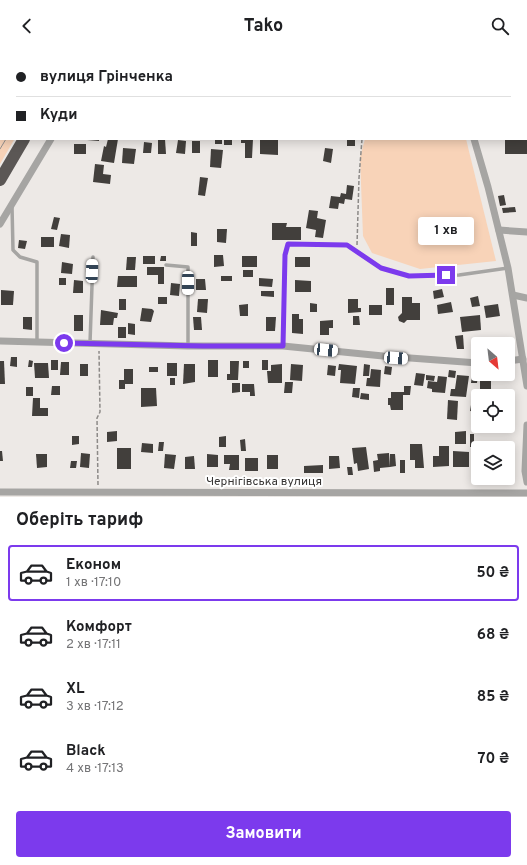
<!DOCTYPE html>
<html lang="uk">
<head>
<meta charset="utf-8">
<style>
	body { margin:0; font-family:Overpass,sans-serif; background:#f2f2f2; color:#202124; height:100vh; display:flex; flex-direction:column; font-size:15px; white-space:nowrap }
	* { box-sizing:border-box; margin:0 }
	p { font-size:13px; color:#757577 }
	.icon { flex:none; width:22px; height:22px; fill:none; stroke:currentColor; stroke-width:2; stroke-linecap:round; stroke-linejoin:round }
	.map { position:relative; height:445px; overflow:hidden }
	.sheet { display:flex; flex-direction:column; background:#fff; flex:1 }
	.sheet>* { flex:none }
	.top-card { position:absolute; left:0px; top:0px; width:527px; height:88px; box-shadow:0 2px 10px #0003; display:grid; align-content:center; height:88px; padding:0 16px; background:#fff }
	.needle { width:26px; rotate:152deg }
	.buttons { position:absolute; left:471px; top:285px; display:grid; gap:8px }
	.buttons a { display:grid; place-items:center; width:44px; height:44px; border-radius:4px; background:#fff; box-shadow:0 2px 10px #0003; font-size:20px }
	.end { position:absolute; width:18px; height:18px; margin:-9px; border:5px solid #7c3aed; background:#fff; box-shadow:0 0 0 2px #fff }
	.from { border-radius:50% }
	.bubble { position:absolute; height:28px; border-radius:4px; background:#fff; box-shadow:0 2px 10px #0003; font-size:13px; font-weight:700; line-height:28px; text-align:center }
	.car { position:absolute; width:12px; height:24px; margin:-12px -6px; border-radius:5px; box-shadow:0 0 3px 1px #0007; background:linear-gradient(#fff 24%,#345 0 40%,#fff 0 76%,#345 0 86%,#fff 0) }
	.top-card b { display:flex; align-items:center; gap:14px; height:38px; font-size:15px }
	.top-card b+b { border-top:1px solid #e0e0e0 }
	.top-card i { width:10px; height:10px; background:#202124 }
	ul { padding:0; list-style:none }
	li { display:flex; align-items:center; gap:12px; height:56px; margin:0 8px 6px; padding:0 8px; border:2px solid transparent; border-radius:4px }
	li div { flex:1 }
	li b { display:block; font-size:15px }
	li em { font-style:normal; font-weight:700 }
	li.active { border-color:#7c3aed }
	li>.icon { width:36px; height:36px; stroke-width:1.5 }
	h2 { padding:0 16px; font-size:18px; line-height:48px }
	.primary-button { display:flex; gap:8px; margin-top:auto; padding:8px 16px }
	.primary-button a { flex:1; height:46px; border-radius:4px; background:#7c3aed; color:#fff; font-size:16px; font-weight:700; line-height:46px; text-align:center }
	header { display:flex; justify-content:space-between; align-items:center; height:52px; padding:0 16px; background:#fff; font-size:18px; font-weight:700 }
	.map>svg:first-child { display:block }
	.green { fill:#f8d3b8 }
	.building { fill:#423f3c }
	.lines { fill:none; stroke-linecap:round; stroke-linejoin:round }
	.path { stroke:#8d8a88; stroke-width:1.5; stroke-dasharray:4 2; stroke-linecap:butt }
	.lane { stroke:#a6a5a3; stroke-width:3.5 }
	.street { stroke:#a6a5a3; stroke-width:7 }
	.secondary { stroke:#868381; stroke-width:10 }
	.highway { stroke:#5b5755; stroke-width:12 }
	.tram { stroke:#94918f; stroke-width:1 }
	.route { stroke:#7c3aed; stroke-width:5 }
	.labels { text-anchor:middle; dominant-baseline:central; stroke-width:4; stroke-linejoin:round; paint-order:stroke }
	.street-label { font-size:12px; fill:#383635; stroke:#fff }
</style>
</head>
<body>
<header><svg class="icon" aria-label="back" viewBox="0 0 24 24"><path d="M15 5l-7 7 7 7"/></svg>Tako<svg class="icon" aria-label="search" viewBox="0 0 24 24"><circle cx="10" cy="10" r="6"/><path d="M15 15l6 6"/></svg></header>
<div class="map">
<svg width="527" height="445" viewBox="0 0 527 445">
	<rect width="100%" height="100%" fill="#ede9e6"/>
	<g class="green">
		<path d="M0 77 1 87 14 88 0 112Z"/>
		<path d="M365 87H466L496 209 420 217 372 201 363 184 360 105Z"/>
	</g>
	<g class="building">
		<path d="M87 87H99V89L87 88Z"/>
		<path d="M108 87H118L114 111 101 109 104 94 106 95Z"/>
		<path d="M158 87H165L166 102H158Z"/>
		<rect x="215" y="87" width="7" height="5"/>
		<rect x="224" y="87" width="8" height="6"/>
		<path d="M241 87H253L252 106H245V91H241Z"/>
		<path d="M278 87V103L260 102V88Z"/>
		<rect x="347" y="87" width="8" height="7"/>
		<path d="M178 88 186 89 185 102 176 101Z"/>
		<rect x="505" y="88" width="22" height="14"/>
		<rect x="192" y="89" width="8" height="12"/>
		<path d="M144 90 152 91 151 101H143Z"/>
		<rect x="74" y="92" width="12" height="10"/>
		<path d="M123 96 136 97 134 112 122 111Z"/>
		<path d="M325 96 333 97 331 111 323 109Z"/>
		<path d="M211 97 223 98 221 116 210 115Z"/>
		<path d="M95 112 104 113 103 122 111 123 110 132 93 130Z"/>
		<path d="M200 125 208 126 205 144 198 143Z"/>
		<path d="M347 133 354 134 352 148 345 147 344 152 339 151 338 157 329 156 331 144 340 145 341 141 346 142Z"/>
		<path d="M504 143 506 153 500 154 498 144Z"/>
		<path d="M515 155 516 160 503 161 502 156Z"/>
		<path d="M309 158 318 159 317 166 326 168 323 186 315 185 316 178 306 176Z"/>
		<path d="M54 165 60 166 57 178 51 177Z"/>
		<path d="M272 171H287L286 175H301V188H272Z"/>
		<path d="M217 177H227L226 191 217 190Z"/>
		<path d="M191 180 197 181V194H191Z"/>
		<path d="M61 182 70 183 69 196 59 194Z"/>
		<rect x="41" y="185" width="13" height="10"/>
		<path d="M19 188 27 189 25 197 18 196Z"/>
		<path d="M214 203H223L224 214 214 215Z"/>
		<rect x="143" y="204" width="12" height="8"/>
		<path d="M161 204H166V209H160Z"/>
		<rect x="242" y="204" width="15" height="11"/>
		<path d="M127 205H136L135 218H126Z"/>
		<rect x="295" y="205" width="15" height="10"/>
		<path d="M62 210 73 212 72 222 61 221Z"/>
		<path d="M147 215H164V232H158V223H147Z"/>
		<rect x="243" y="218" width="10" height="7"/>
		<path d="M118 224H137V235H117Z"/>
		<rect x="221" y="224" width="11" height="5"/>
		<rect x="59" y="226" width="7" height="7"/>
		<path d="M259 226 273 227 272 235 259 234Z"/>
		<path d="M196 227H205L206 238H196Z"/>
		<path d="M74 228 83 229V241H73Z"/>
		<path d="M295 228 311 229V240H295Z"/>
		<path d="M171 231 180 232 179 244 170 243Z"/>
		<rect x="386" y="236" width="8" height="17"/>
		<path d="M442 237 444 245 434 247 433 239Z"/>
		<path d="M1 238 14 239 13 253H1Z"/>
		<path d="M261 239H274V245L261 244Z"/>
		<path d="M478 244 480 254 472 255 470 246Z"/>
		<rect x="158" y="245" width="9" height="7"/>
		<path d="M402 245H412V251H420V268H407L404 271 399 269 398 265 402 261Z"/>
		<rect x="119" y="247" width="7" height="11"/>
		<path d="M198 247H208L207 261 197 260Z"/>
		<path d="M348 247H358V256H361V260L348 261Z"/>
		<path d="M451 250 453 260 438 262 437 253Z"/>
		<path d="M310 251 317 252V260H310Z"/>
		<path d="M248 252V264H240L239 253Z"/>
		<path d="M498 252 500 264 486 266 484 254Z"/>
		<rect x="369" y="253" width="13" height="10"/>
		<path d="M142 256 152 257 154 259 151 270 140 269Z"/>
		<path d="M101 258 118 261 117 266H114L113 273H100Z"/>
		<path d="M292 262H299V267H303V282L292 281Z"/>
		<rect x="74" y="263" width="9" height="16"/>
		<path d="M480 263 481 278 462 280 460 265Z"/>
		<path d="M353 264H359L360 273H353Z"/>
		<path d="M23 265H32V278L23 277Z"/>
		<path d="M193 265H201L202 278H194Z"/>
		<path d="M266 265H276L275 279H266Z"/>
		<path d="M333 268V276H329V283H320V269Z"/>
		<path d="M128 271 135 272V283L128 282Z"/>
		<rect x="118" y="275" width="8" height="11"/>
		<path d="M463 283 464 297H457L455 284Z"/>
		<path d="M11 305H17V315L10 314Z"/>
		<path d="M29 308 33 309 32 315H28Z"/>
		<rect x="51" y="308" width="7" height="10"/>
		<rect x="208" y="308" width="10" height="17"/>
		<rect x="262" y="308" width="6" height="10"/>
		<path d="M0 309H4L5 332H0Z"/>
		<path d="M230 309H239L238 328H227V322H230Z"/>
		<rect x="243" y="309" width="6" height="7"/>
		<path d="M61 310H69V323H60Z"/>
		<path d="M34 311H48L49 326H35Z"/>
		<rect x="167" y="311" width="10" height="13"/>
		<rect x="80" y="312" width="8" height="12"/>
		<path d="M184 312H195V330L183 332Z"/>
		<path d="M282 312V331H268L267 319H271V313Z"/>
		<path d="M291 312 303 313 302 329 290 328Z"/>
		<path d="M339 312 357 314 355 332 340 331 341 318H338Z"/>
		<path d="M364 312 370 313 369 324H363Z"/>
		<path d="M328 313 336 314 335 324 327 323Z"/>
		<path d="M385 314 392 315 391 323 384 322Z"/>
		<rect x="149" y="315" width="9" height="5"/>
		<path d="M124 317H133V332H125V337H119V328H124Z"/>
		<path d="M371 317 381 318 380 335 366 334 367 326H370Z"/>
		<path d="M449 318 456 319 455 326 448 325Z"/>
		<path d="M416 321 425 322 423 334 414 333Z"/>
		<path d="M426 323 435 324 434 329 426 328Z"/>
		<path d="M457 323 469 324 466 345 450 344 451 337H455Z"/>
		<path d="M472 323 478 324 477 331H471Z"/>
		<path d="M438 324 447 325 445 341 432 340V337L427 336 428 329 437 330Z"/>
		<rect x="170" y="326" width="5" height="7"/>
		<rect x="480" y="329" width="11" height="15"/>
		<path d="M285 330H293L292 341H284Z"/>
		<path d="M232 331H240V340L232 341Z"/>
		<path d="M242 332H254L255 344H250V340H242Z"/>
		<path d="M52 334H60V343H51Z"/>
		<path d="M404 334H411L410 343H403V358H391L390 353H388V346H391V340H404Z"/>
		<rect x="26" y="335" width="7" height="9"/>
		<path d="M141 336H156L157 354 141 355Z"/>
		<path d="M353 336H360L359 346 352 345Z"/>
		<path d="M361 341 369 342V348L360 347Z"/>
		<path d="M33 346H40V356H48V364H32Z"/>
		<path d="M448 348 458 349 457 368 447 367Z"/>
		<path d="M471 353 478 354V360L470 359Z"/>
		<path d="M117 379V389L107 390V380Z"/>
		<path d="M466 379V392H455V380Z"/>
		<rect x="470" y="382" width="4" height="13"/>
		<path d="M72 384H79V392L72 393Z"/>
		<path d="M226 384V395H219V385Z"/>
		<path d="M245 387 246 399H241L240 388Z"/>
		<path d="M159 390H164L163 399H158Z"/>
		<path d="M142 391 153 392V401L141 400Z"/>
		<path d="M410 392H422L424 416H415V408H410Z"/>
		<path d="M439 394H449V414L433 415V404H439Z"/>
		<path d="M366 395 369 417 358 419 357 411 354 412 352 396Z"/>
		<rect x="117" y="396" width="14" height="21"/>
		<path d="M0 399H2L3 409H0Z"/>
		<path d="M453 399 469 400V415H453Z"/>
		<path d="M81 401 90 402 89 416 80 415Z"/>
		<path d="M389 401 390 415 380 416V419L374 420 373 409 378 408 377 402Z"/>
		<path d="M36 402H47V415L37 416Z"/>
		<path d="M165 402 176 403 174 417 164 416Z"/>
		<path d="M207 402 218 403V415H207Z"/>
		<path d="M390 402H395L396 414 390 415Z"/>
		<path d="M224 403H239V418H229L230 412H224Z"/>
		<rect x="267" y="403" width="11" height="14"/>
		<path d="M194 404 195 417H185V405Z"/>
		<path d="M329 404H339L340 416 329 417Z"/>
		<path d="M477 404H478V415H476Z"/>
		<rect x="245" y="406" width="13" height="13"/>
		<rect x="400" y="408" width="5" height="13"/>
		<path d="M71 409H77L76 416H70Z"/>
		<path d="M323 413V421H304V414Z"/>
		<path d="M347 415H352L353 423H348Z"/>
	</g>
	<g class="lines">
		<g class="path">
			<path d="M357 193 359 126 362 87"/>
			<path d="M98 433 97 366 100 360 99 299"/>
		</g>
		<g class="lane">
			<path d="M12 154 13 198 20 205 37 210V289"/>
			<path d="M166 213 188 215V294"/>
			<path d="M90 291 93 205"/>
			<path d="M283 294 285 203 288 192 347 193 381 216 409 224 459 223 508 216"/>
		</g>
		<g class="street">
			<path d="M437 0 438 1"/>
			<path d="M104 1V0"/>
			<path d="M474 87 488 135 508 216 527 334"/>
			<path d="M0 172 51 87"/>
			<path d="M499 178 527 180"/>
			<path d="M513 243 527 246"/>
			<path d="M0 289 188 294H283L383 304 478 311"/>
			<path d="M508 309 523 307"/>
			<path d="M527 373 525 419 527 430"/>
			<path d="M0 440 527 441"/>
		</g>
		<g class="secondary">
			<path d="M526 54H527"/>
			<path d="M0 65H1"/>
		</g>
		<g class="highway">
			<path d="M33 1 34 0"/>
			<path d="M77 1 78 0"/>
			<path d="M0 56 1 54"/>
			<path d="M0 128 24 87"/>
		</g>
		<g class="tram">
			<path d="M52 1V0"/>
			<path d="M0 97 6 87"/>
		</g>
	</g>
	<g class="lines">
		<path class="route" d="M64 291 203 294H283L285 203 288 192 347 193 381 216 409 224 446 223"/>
	</g>
	<g class="labels">
		<g class="street-label">
			<text x="264" y="430">Чернігівська вулиця</text>
		</g>
	</g>
</svg>
<div class="buttons">
<a><svg class="needle" viewBox="-14 -14 28 28"><path d="M0-13l5 13h-10z" fill="#e53935"/><path d="M0 13l5-13h-10z" fill="#757577"/></svg></a>
<a><svg class="icon" aria-label="locate" viewBox="0 0 24 24"><circle cx="12" cy="12" r="6"/><path d="M12 2v4M12 18v4M2 12h4M18 12h4"/></svg></a>
<a><svg class="icon" aria-label="layers" viewBox="0 0 24 24"><path d="M12 4l9 5-9 5-9-5zM3 14l9 5 9-5"/></svg></a>
</div>
<i class="end from" style="left:64px;top:291px"></i>
<i class="end" style="left:446px;top:223px"></i>
<div class="bubble" style="left:418px;top:165px;width:56px">1 хв</div>
<i class="car" style="left:92px;top:219px;rotate:2deg"></i>
<i class="car" style="left:188px;top:231px;rotate:180deg"></i>
<i class="car" style="left:326px;top:298px;rotate:96deg"></i>
<i class="car" style="left:396px;top:306px;rotate:94deg"></i>
<div class="top-card">
<b><i class="from"></i>вулиця Грінченка</b>
<b><i></i>Куди</b>
</div>
</div>
<section class="sheet">
<h2>Оберіть тариф</h2>
<ul>
<li class="active"><svg class="icon" aria-label="car" viewBox="0 0 24 24"><path d="M5 17H2v-5l4-1 3-4h7l3 4 3 1v5h-3M9 17h6M6 11h13"/><circle cx="7" cy="17" r="2"/><circle cx="17" cy="17" r="2"/></svg><div><b>Економ</b><p>1 хв · 17:10</p></div><em>50 ₴</em></li>
<li><svg class="icon" aria-label="car" viewBox="0 0 24 24"><path d="M5 17H2v-5l4-1 3-4h7l3 4 3 1v5h-3M9 17h6M6 11h13"/><circle cx="7" cy="17" r="2"/><circle cx="17" cy="17" r="2"/></svg><div><b>Комфорт</b><p>2 хв · 17:11</p></div><em>68 ₴</em></li>
<li><svg class="icon" aria-label="car" viewBox="0 0 24 24"><path d="M5 17H2v-5l4-1 3-4h7l3 4 3 1v5h-3M9 17h6M6 11h13"/><circle cx="7" cy="17" r="2"/><circle cx="17" cy="17" r="2"/></svg><div><b>XL</b><p>3 хв · 17:12</p></div><em>85 ₴</em></li>
<li><svg class="icon" aria-label="car" viewBox="0 0 24 24"><path d="M5 17H2v-5l4-1 3-4h7l3 4 3 1v5h-3M9 17h6M6 11h13"/><circle cx="7" cy="17" r="2"/><circle cx="17" cy="17" r="2"/></svg><div><b>Black</b><p>4 хв · 17:13</p></div><em>70 ₴</em></li>
</ul>
<div class="primary-button"><a>Замовити</a></div>
</section>
</body>
</html>
